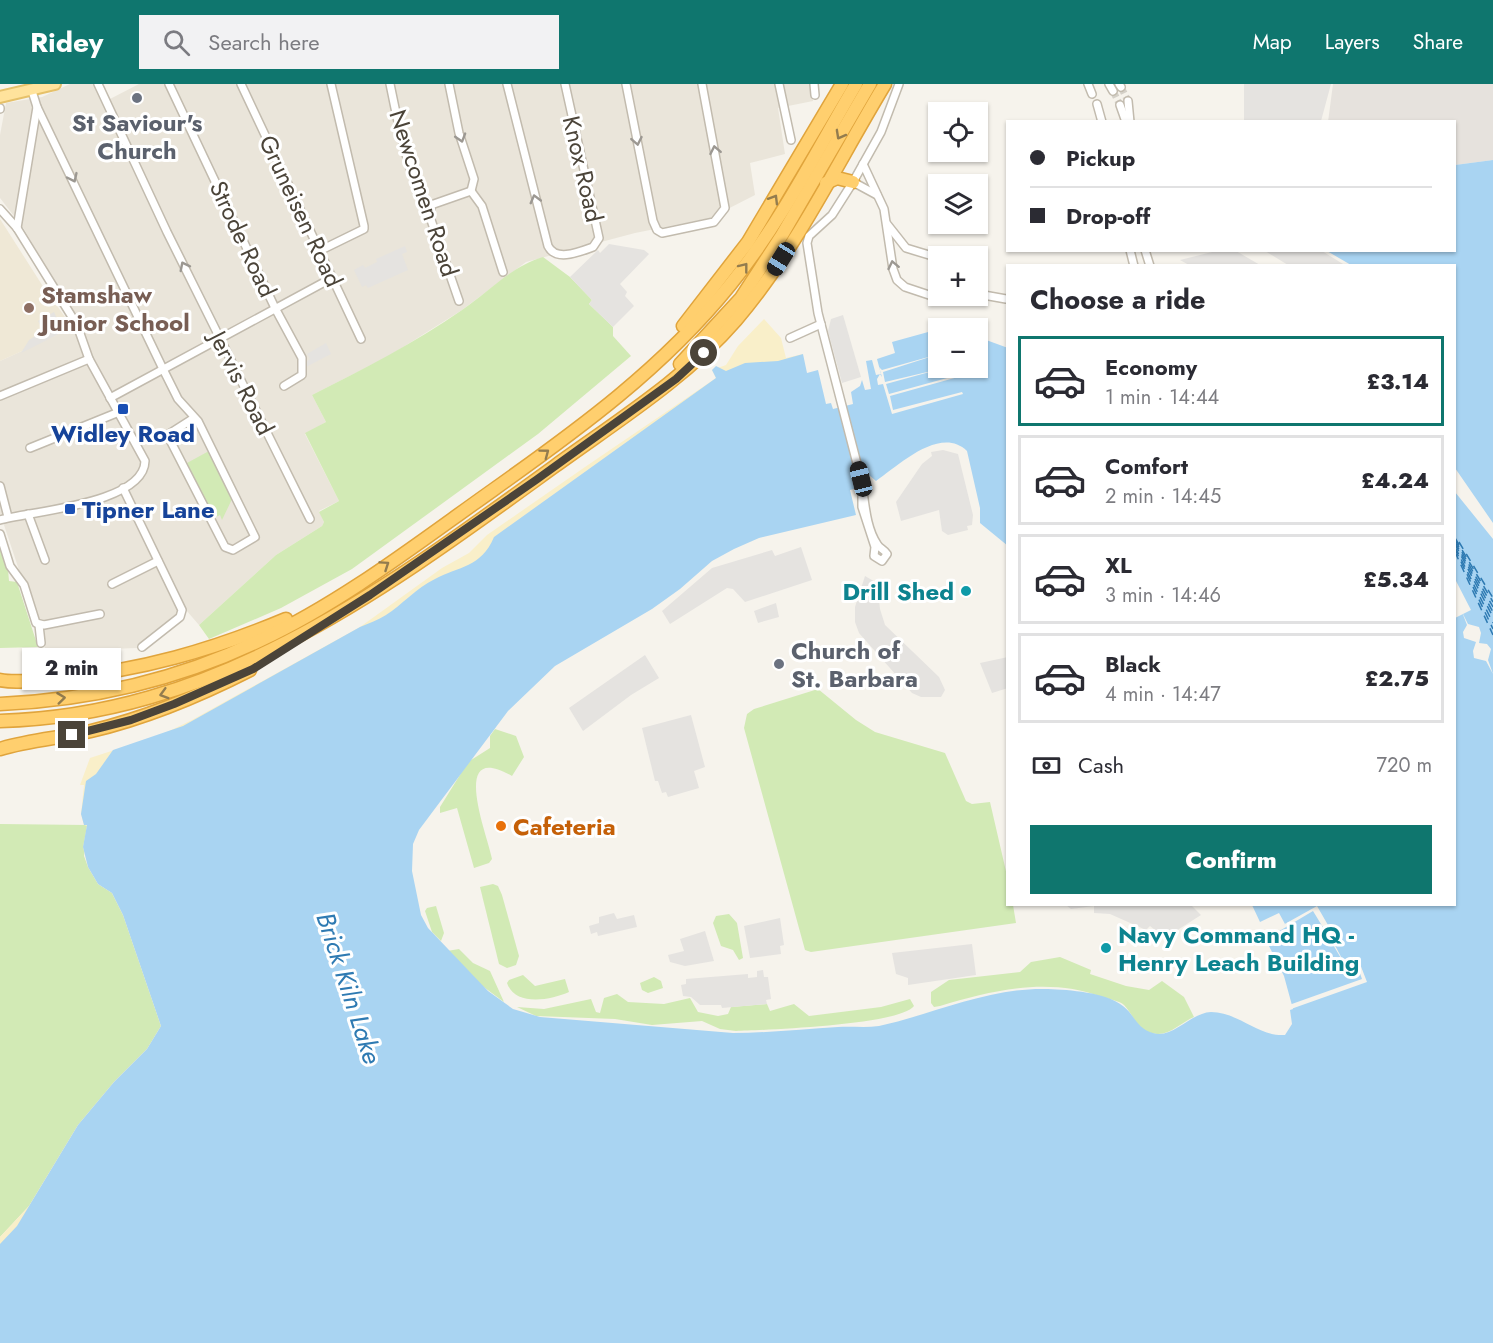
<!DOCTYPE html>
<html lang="en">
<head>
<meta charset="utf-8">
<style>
	body { margin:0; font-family:Jost,sans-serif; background:#f2f2f3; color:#2b2b33; height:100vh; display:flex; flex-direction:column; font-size:22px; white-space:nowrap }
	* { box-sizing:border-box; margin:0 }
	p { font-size:20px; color:#7c7c81 }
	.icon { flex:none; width:33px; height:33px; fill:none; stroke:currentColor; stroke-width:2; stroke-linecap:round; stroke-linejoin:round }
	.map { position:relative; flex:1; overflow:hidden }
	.sheet { position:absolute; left:1006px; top:180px; width:450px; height:642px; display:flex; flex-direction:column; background:#fff; border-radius:0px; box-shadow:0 2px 4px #0004 }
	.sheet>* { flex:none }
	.hud { position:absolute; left:1006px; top:36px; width:450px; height:132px; border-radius:0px; box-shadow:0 2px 4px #0004; display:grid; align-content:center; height:132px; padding:0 24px; background:#fff }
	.controls { position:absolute; left:928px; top:18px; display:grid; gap:12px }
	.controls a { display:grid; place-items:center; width:60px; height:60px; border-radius:0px; background:#fff; box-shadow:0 2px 4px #0004; font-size:30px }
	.end { position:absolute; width:27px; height:27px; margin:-14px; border:8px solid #4b4439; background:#fff; box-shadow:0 0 0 3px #fff }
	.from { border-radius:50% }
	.bubble { position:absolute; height:42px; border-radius:0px; background:#fff; box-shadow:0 2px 4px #0004; font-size:20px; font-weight:800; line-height:42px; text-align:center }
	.car { position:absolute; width:18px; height:36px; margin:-18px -9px; border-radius:8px; box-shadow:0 0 4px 2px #0007; background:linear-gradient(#222 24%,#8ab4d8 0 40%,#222 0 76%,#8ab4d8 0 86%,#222 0) }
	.hud b { display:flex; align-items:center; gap:21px; height:57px; font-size:22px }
	.hud b+b { border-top:2px solid #e1e1e2 }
	.hud i { width:15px; height:15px; background:#2b2b33 }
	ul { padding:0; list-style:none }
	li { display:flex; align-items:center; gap:18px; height:90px; margin:0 12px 9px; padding:0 12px; border:3px solid #e1e1e2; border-radius:0px }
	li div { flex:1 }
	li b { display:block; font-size:22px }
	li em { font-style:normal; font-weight:800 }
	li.active { border-color:#0f766e }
	li>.icon { width:54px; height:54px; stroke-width:1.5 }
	h2 { padding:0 24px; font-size:27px; line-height:72px }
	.pay { display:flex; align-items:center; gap:15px; height:66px; padding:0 24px; font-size:22px }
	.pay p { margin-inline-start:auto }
	.action { display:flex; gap:12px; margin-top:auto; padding:12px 24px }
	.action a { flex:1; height:69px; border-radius:0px; background:#0f766e; color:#fff; font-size:24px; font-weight:800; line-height:69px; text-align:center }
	header { display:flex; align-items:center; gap:36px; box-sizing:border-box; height:84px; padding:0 30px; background:#0f766e; color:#fff }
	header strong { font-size:28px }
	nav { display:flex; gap:33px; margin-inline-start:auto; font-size:21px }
	.search { width:420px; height:54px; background:#f2f2f3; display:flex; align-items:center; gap:15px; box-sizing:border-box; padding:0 21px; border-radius:0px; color:#7c7c81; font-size:22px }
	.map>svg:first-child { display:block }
	.residential { fill:#eae5da }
	.industrial { fill:#e6e2dd }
	.education { fill:#efe8d6 }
	.green { fill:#d2eab5 }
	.sand { fill:#f9efc9 }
	.parking { fill:#e5e3e0 }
	.water { fill:#a9d4f2 }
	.pier { fill:#f6f3ec }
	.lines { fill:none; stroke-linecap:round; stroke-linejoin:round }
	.ferry { stroke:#2e7ab2; stroke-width:1.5; stroke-dasharray:8 6; stroke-linecap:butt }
	.minor-tunnel { stroke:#d4d0c8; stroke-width:7; stroke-dasharray:7 3.5; stroke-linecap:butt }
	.minor-casing { stroke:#c2bbae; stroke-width:10 }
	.primary-casing { stroke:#e6c16a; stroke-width:14 }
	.motorway-casing { stroke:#e0a43c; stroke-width:15 }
	.minor { stroke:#fff; stroke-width:7 }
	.primary { stroke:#ffe39c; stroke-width:10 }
	.motorway { stroke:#ffcf6e; stroke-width:12 }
	.oneway { stroke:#937c4e }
	.oneway2 { stroke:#9c9892 }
	.route { stroke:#4b4439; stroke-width:8 }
	.worship-dot { fill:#6b7280; stroke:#fff; stroke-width:2 }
	.education-dot { fill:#8d6e63; stroke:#fff; stroke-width:2 }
	.transit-dot { fill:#1a4fb4; stroke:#fff; stroke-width:2 }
	.culture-dot { fill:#0f9aa8; stroke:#fff; stroke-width:2 }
	.food-dot { fill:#e8710a; stroke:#fff; stroke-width:2 }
	.labels { text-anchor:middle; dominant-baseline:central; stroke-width:6; stroke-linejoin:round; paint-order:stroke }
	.worship-label { font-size:24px; font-weight:bold; fill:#5b616d; stroke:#fff }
	.street-label { font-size:24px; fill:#4b4439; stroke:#fff }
	.education-label { font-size:24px; font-weight:bold; fill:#785e54; stroke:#fff; text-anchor:start }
	.transit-label { font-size:24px; font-weight:bold; fill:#164399; stroke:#fff }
	.culture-label { font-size:24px; font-weight:bold; fill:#0d838f; stroke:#fff; text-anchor:end }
	.food-label { font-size:24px; font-weight:bold; fill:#c56008; stroke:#fff; text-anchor:start }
	.water-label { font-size:26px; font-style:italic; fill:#2e7ab2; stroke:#fff }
</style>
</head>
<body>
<header>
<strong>Ridey</strong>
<div class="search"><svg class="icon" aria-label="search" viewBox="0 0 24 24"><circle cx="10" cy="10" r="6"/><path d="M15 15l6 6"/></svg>Search here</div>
<nav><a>Map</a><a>Layers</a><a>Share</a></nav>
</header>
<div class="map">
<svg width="1493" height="1259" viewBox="0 0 1493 1259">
	<rect width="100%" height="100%" fill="#f6f3ec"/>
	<path class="residential" d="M70 0H100L108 16 139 0H812L813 17 778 24 785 70 750 79 755 111 710 134 635 149 526 178 462 226 389 272 312 311 326 338 305 350 339 417 319 427 324 438 322 442 276 471 199 541 186 526 137 564 46 567 0 429V277L79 241 24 145 0 114V51L6 19 42 13Z"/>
	<path class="industrial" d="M1333 0H1493V76L1455 81V38H1328Z"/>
	<path class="education" d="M0 135 44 204 73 244 0 277Z"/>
	<g class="green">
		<path d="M543 173 570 193 592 216 589 220 613 243V252L631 272 538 350 352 485 281 524 209 555 199 541 276 471 322 442 324 438 319 428 339 417 305 349 326 338 312 311C363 285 415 259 462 226 488 208 512 182 543 173Z"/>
		<path d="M209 367 233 413 222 436 220 431 214 434 187 379Z"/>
		<path d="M0 464 8 485 9 497 17 498 38 563 0 564Z"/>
		<path d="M818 605 856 636 875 648 945 669 966 717 972 720 990 718 1008 796V820L1013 821 1016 839 811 868 805 866 744 644 747 630 754 625Z"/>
		<path d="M495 645 516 652 524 673 512 692C448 655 488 752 492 775L489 779 474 784 457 724 440 729V723L468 678 490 664V652Z"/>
		<path d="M0 740 87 741 84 772 88 783 98 800 112 809 123 831 161 942 147 965 114 998 78 1041 29 1122 0 1153Z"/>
		<path d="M493 800 498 802 502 811 519 872 516 881 507 884 499 880 480 803Z"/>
		<path d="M436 822 444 849 441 857 432 848 425 827 427 824Z"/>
		<path d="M729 830 737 839 743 874 739 876 733 866 721 862 713 839 716 832Z"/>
		<path d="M459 865 473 879 490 887 504 918 481 901 447 867Z"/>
		<path d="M1060 873 1091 886 1090 890 1126 902 1149 906 1162 897 1184 913 1194 933C1182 938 1170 951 1157 950 1136 948 1134 931 1124 921 1120 917 1108 915 1102 913 1048 893 994 906 940 922L934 923 931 919V908L949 896 1020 888 1031 878Z"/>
		<path d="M523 891 535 902 565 895 569 908C551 916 515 923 507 899L509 896Z"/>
		<path d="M654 893 661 897 663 904 648 909 642 906 640 899Z"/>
		<path d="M617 910 628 918 664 920 690 914 698 928 718 932 728 930 731 923 767 920 770 927 794 920 809 932 881 923 910 915 914 922C900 941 765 946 736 947L720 945 702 937 652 941 615 935 536 932 517 923 544 925 591 915 596 928 600 929 604 914Z"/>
	</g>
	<path class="sand" d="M764 235 781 254 786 274 803 270 182 936 0 1175V1153L29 1122 78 1041 114 998 147 965 161 942 123 831 112 809 98 800 88 783 83 763 87 742 84 741 81 730 84 701H80L90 674 163 650 192 636 360 543 442 484 469 469 487 451 585 383 716 294 712 286 726 281 738 262Z"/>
	<g class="parking">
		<path d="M1244 0H1331L1321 37 1244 38Z"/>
		<path d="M609 160 644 166 649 170 620 200 627 208 625 212 634 222 613 243 589 220 592 216 570 193 598 166 600 169Z"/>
		<path d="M405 162 407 168 402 170 408 186 368 204 366 201 362 203 354 186 363 181 365 184 377 178 376 175Z"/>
		<path d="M1216 167H1236L1260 181H1189L1180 176Z"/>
		<path d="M1265 167H1322L1343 180 1288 181Z"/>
		<path d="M54 228 63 248 21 269 29 256 43 247 38 237Z"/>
		<path d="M843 231 861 293 842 299 828 247 831 235Z"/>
		<path d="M326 259 331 270 306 283 304 279 310 275 307 270Z"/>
		<path d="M943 366 958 370 973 431 972 441 967 442 968 446 948 451 942 447 939 426 901 437 896 418 922 380 932 372 931 368Z"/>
		<path d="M801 463 812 496 745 518 733 505 727 504 670 540 662 527 712 484 772 466 775 472Z"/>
		<path d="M865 492 877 499 880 525 885 541 939 593 945 606 941 613H921L912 609 859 549 855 538V523Z"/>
		<path d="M776 519 779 533 758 539 754 527Z"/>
		<path d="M645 571 659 594 631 611 583 647 569 624Z"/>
		<path d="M1008 573V604L992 609 980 579Z"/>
		<path d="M691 631 705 683 694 687 699 704 668 713 666 708 662 709 658 697H655L642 644Z"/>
		<path d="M1066 821H1191L1201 831 1165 854 1150 842 1146 846 1110 830 1094 829V822L1071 825Z"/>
		<path d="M614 829 617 835 634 831 637 843 598 852 597 848 591 850 589 842 599 839V833Z"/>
		<path d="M780 834 784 861 780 862 781 870 750 874 744 842Z"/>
		<path d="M705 847 714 877 685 882 670 878 668 871 684 867 680 855Z"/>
		<path d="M972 860 976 891 908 901V894L896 890 892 869Z"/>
		<path d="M763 886 764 893H768L771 915 766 916 767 920 722 924 721 921H700L691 913 683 912 681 901 686 900V895L748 890V894L757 893V887Z"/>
	</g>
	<g class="water">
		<path d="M1493 76V439L1455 384V182L1351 181 1327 167 1455 166V81Z"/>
		<path d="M939 245V284H978V253L1008 264V462L980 439V424L967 367C940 341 898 382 876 397L869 391 854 396V405L850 406 856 431 759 454 734 465 712 477 680 505 652 525 555 582 508 627 419 746 413 760 412 787 421 831 428 844 488 907 513 925 540 933 733 949C768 949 803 945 838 943 851 942 865 944 879 942 934 930 990 903 1048 905 1070 906 1105 908 1123 922 1134 930 1137 945 1153 949 1173 955 1190 929 1211 928 1238 928 1259 953 1285 951L1292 940 1290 926 1293 925 1284 892 1266 856 1285 840 1279 829 1260 838 1252 821 1455 820V534L1471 526 1455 495V408L1493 455V1259H0V1160L17 1142 78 1041 114 998 147 965 161 942 123 831 112 809 98 800 88 783 83 763 87 741H84L81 730 86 697 96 690 113 666 183 642 360 543C369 539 378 536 386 531 402 521 416 504 435 495 459 482 481 484 494 453L716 294 712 286 716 282 726 287 745 279 778 277 803 270 807 289 818 286 826 320 831 319 833 325 853 320 851 308 860 302 862 296 865 306 871 305 866 277 872 276 876 291 881 290 877 275 895 269 892 258Z"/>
	</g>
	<g class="pier">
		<path d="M939 270 883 288 885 298 944 284 886 300 889 310 958 291V293L890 312 893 326 962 308 963 310 892 330 883 300 878 301 877 295 880 290 882 293 879 283 882 286Z"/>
		<path d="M1462 528 1468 540 1479 543 1481 549 1479 559 1487 560 1491 565 1488 576 1493 590 1486 577 1474 574 1473 567 1476 558 1464 554 1463 548 1467 541Z"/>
		<path d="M1317 822 1332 848 1329 850 1348 886 1332 859 1327 861 1319 848 1324 845 1313 827 1276 849 1274 846Z"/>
		<path d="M1360 880 1367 898 1291 925 1289 921 1362 895 1357 881Z"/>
	</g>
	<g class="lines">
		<g class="ferry">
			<path d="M1455 454 1493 518"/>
			<path d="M1455 456 1493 523"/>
			<path d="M1455 458 1493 528"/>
			<path d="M1459 458 1493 514"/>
			<path d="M1455 460 1493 533"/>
			<path d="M1455 463 1493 539"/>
			<path d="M1455 465 1493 545"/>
			<path d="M1455 468 1493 551"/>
		</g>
		<g class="minor-tunnel">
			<path d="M1121 3 1128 17"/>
			<path d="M1113 7 1120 21"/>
		</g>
		<defs>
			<g id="minor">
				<path d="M98 0 167 148 310 435"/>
				<path d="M169 0 275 224 302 274V291L284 302"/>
				<path d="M241 0 361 255"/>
				<path d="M390 0C395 23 411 113 431 121"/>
				<path d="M449 0 459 49 474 95 471 107"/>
				<path d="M507 0 548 162C556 178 579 168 593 163L599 154 565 0"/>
				<path d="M626 0 653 137 657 146 662 149 714 138 725 124 702 0"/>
				<path d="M779 0 791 56"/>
				<path d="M814 0 815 11"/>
				<path d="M1088 0 1092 10"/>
				<path d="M1109 0 1113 7"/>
				<path d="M1119 0 1121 3"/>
				<path d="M1128 17 1130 38"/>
				<path d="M1097 20 1102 38"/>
				<path d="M1120 21 1126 38"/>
				<path d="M37 23 163 285 178 315 198 337 255 453 233 466 225 463 170 356 169 350 194 334"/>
				<path d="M0 25V24"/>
				<path d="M863 80 884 125 893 185 897 196 905 203 941 215 956 212"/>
				<path d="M853 98 877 111"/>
				<path d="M471 107 482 122 503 188"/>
				<path d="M431 121V136L459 217"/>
				<path d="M431 121 471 107"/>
				<path d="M0 125 17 144 77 241 89 275 145 377C144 420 31 427 0 436"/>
				<path d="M887 140 906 164 939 174"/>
				<path d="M17 144 37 23 32 7"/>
				<path d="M1130 166 1134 182"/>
				<path d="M1145 166 1150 182"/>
				<path d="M319 167 364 145V142L331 0"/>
				<path d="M978 210 1006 215"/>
				<path d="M790 254 821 240"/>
				<path d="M0 312 89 275"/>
				<path d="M110 314 332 194"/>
				<path d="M30 364 119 328"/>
				<path d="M0 402 8 433"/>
				<path d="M862 403V423L875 463 874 472 882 477 887 470C884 465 880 465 877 460 865 442 865 415 861 395L818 229 807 159 809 152 832 131 853 98 881 48 899 0"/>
				<path d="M123 404 182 526 180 533 142 563"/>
				<path d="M28 430 45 476"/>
				<path d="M0 450 10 482 24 501 36 539 44 541 100 530"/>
				<path d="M112 500 158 477"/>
				<path d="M39 541 41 559"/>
			</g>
			<path id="primary" d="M0 13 55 0"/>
			<g id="motorway">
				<path d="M826 99 837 94 853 98"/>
				<path d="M683 242 748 158 842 0"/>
				<path d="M680 280 741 214 782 151 870 0"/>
				<path d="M0 596C19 600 40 595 60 594 140 587 212 566 286 535"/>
				<path d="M0 620C90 616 180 595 261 556 344 517 418 459 493 406 579 345 663 284 730 201 780 140 816 68 856 0"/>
				<path d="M0 637C218 631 385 505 555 382 617 337 685 295 736 236 796 166 837 79 885 0"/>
				<path d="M0 665C29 656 61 654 91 647 146 634 199 612 250 586"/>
			</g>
		</defs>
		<use href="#minor" class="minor-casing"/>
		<use href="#primary" class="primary-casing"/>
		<use href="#motorway" class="motorway-casing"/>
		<use href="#minor" class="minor"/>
		<use href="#primary" class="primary"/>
		<use href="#motorway" class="motorway"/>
	</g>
	<defs><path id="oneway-chevron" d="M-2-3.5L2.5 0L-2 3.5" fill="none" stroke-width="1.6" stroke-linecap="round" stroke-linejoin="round" transform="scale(1.5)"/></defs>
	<g class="oneway">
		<use href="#oneway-chevron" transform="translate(840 51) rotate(119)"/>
		<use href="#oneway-chevron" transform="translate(774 115) rotate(-59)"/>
		<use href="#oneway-chevron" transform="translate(744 183) rotate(-52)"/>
		<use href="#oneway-chevron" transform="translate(545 369) rotate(-37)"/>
		<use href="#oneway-chevron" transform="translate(385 481) rotate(-34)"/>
		<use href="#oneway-chevron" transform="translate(164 610) rotate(164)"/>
		<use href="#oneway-chevron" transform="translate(61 614) rotate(-7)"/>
	</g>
	<g class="oneway2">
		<use href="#oneway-chevron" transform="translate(461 54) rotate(73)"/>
		<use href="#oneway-chevron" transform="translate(637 57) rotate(79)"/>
		<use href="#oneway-chevron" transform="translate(715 66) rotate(-101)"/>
		<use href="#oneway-chevron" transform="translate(73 94) rotate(65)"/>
		<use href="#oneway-chevron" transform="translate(535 115) rotate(-105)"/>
		<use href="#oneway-chevron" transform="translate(893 181) rotate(-102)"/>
		<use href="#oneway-chevron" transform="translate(184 182) rotate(-117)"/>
	</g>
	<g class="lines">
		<path class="route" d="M72 651 131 636 174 620 253 585 370 511 536 396 676 295 704 269"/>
	</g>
	<g class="worship-dot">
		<circle cx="137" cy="14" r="6"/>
		<circle cx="779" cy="580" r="6"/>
	</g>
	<circle class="education-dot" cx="29" cy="224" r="6"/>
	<g class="transit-dot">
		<rect x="117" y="319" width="12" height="12" rx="3"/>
		<rect x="64" y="419" width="12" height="12" rx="3"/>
	</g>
	<g class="culture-dot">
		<circle cx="966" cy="507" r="6"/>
		<circle cx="1106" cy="864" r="6"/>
	</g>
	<circle class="food-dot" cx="501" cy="742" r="6"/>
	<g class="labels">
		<g class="worship-label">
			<text x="137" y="38">St Saviour's<tspan x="137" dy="28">Church</tspan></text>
			<text x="791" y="566" text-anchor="start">Church of<tspan x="791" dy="28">St. Barbara</tspan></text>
		</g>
		<g class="street-label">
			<text transform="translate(583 85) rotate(77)">Knox Road</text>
			<text transform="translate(424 109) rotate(72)">Newcomen Road</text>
			<text transform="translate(301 127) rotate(65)">Gruneisen Road</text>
			<text transform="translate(243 155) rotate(65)">Strode Road</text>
			<text transform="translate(242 299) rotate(63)">Jervis Road</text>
		</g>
		<g class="education-label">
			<text x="41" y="210">Stamshaw<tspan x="41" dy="28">Junior School</tspan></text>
		</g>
		<g class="transit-label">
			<text x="123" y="349">Widley Road</text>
			<text x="82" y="425" text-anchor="start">Tipner Lane</text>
		</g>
		<g class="culture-label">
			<text x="954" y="507">Drill Shed</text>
			<text x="1118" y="850" text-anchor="start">Navy Command HQ -<tspan x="1118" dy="28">Henry Leach Building</tspan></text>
		</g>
		<g class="food-label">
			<text x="513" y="742">Cafeteria</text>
		</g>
		<g class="water-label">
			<text transform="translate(349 904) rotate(72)">Brick Kiln Lake</text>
		</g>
	</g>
</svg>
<div class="controls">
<a><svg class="icon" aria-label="locate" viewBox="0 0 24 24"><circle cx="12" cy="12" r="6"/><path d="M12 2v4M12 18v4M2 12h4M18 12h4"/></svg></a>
<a><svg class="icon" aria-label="layers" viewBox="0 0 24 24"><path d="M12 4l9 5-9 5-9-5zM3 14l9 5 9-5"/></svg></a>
<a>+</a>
<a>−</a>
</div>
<i class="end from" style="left:704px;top:269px"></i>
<i class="end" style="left:72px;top:651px"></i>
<div class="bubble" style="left:22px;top:564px;width:99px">2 min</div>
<i class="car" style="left:781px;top:175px;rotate:212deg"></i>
<i class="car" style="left:861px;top:395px;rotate:346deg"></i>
<div class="hud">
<b><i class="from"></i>Pickup</b>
<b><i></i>Drop-off</b>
</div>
<section class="sheet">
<h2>Choose a ride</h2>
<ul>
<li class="active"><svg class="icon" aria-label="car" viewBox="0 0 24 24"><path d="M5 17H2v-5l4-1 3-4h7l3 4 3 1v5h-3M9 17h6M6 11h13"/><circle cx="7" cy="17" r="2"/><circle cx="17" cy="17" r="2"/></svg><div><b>Economy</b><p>1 min · 14:44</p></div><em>£3.14</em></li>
<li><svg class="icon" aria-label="car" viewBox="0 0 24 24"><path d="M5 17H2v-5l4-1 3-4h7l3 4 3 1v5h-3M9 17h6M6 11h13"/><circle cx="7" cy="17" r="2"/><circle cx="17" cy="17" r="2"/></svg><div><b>Comfort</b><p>2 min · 14:45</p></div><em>£4.24</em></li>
<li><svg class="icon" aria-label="car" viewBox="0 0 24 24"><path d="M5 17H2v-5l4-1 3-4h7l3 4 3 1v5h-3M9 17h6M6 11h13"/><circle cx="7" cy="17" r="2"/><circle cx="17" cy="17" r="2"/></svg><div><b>XL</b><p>3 min · 14:46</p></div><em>£5.34</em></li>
<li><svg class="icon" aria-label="car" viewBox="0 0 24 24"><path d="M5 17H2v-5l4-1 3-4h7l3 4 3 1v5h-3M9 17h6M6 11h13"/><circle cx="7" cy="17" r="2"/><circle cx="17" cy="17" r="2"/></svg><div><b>Black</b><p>4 min · 14:47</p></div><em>£2.75</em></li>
</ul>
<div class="pay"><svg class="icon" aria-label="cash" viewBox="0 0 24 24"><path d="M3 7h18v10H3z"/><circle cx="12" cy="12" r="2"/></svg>Cash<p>720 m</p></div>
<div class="action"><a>Confirm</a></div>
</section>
</div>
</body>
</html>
